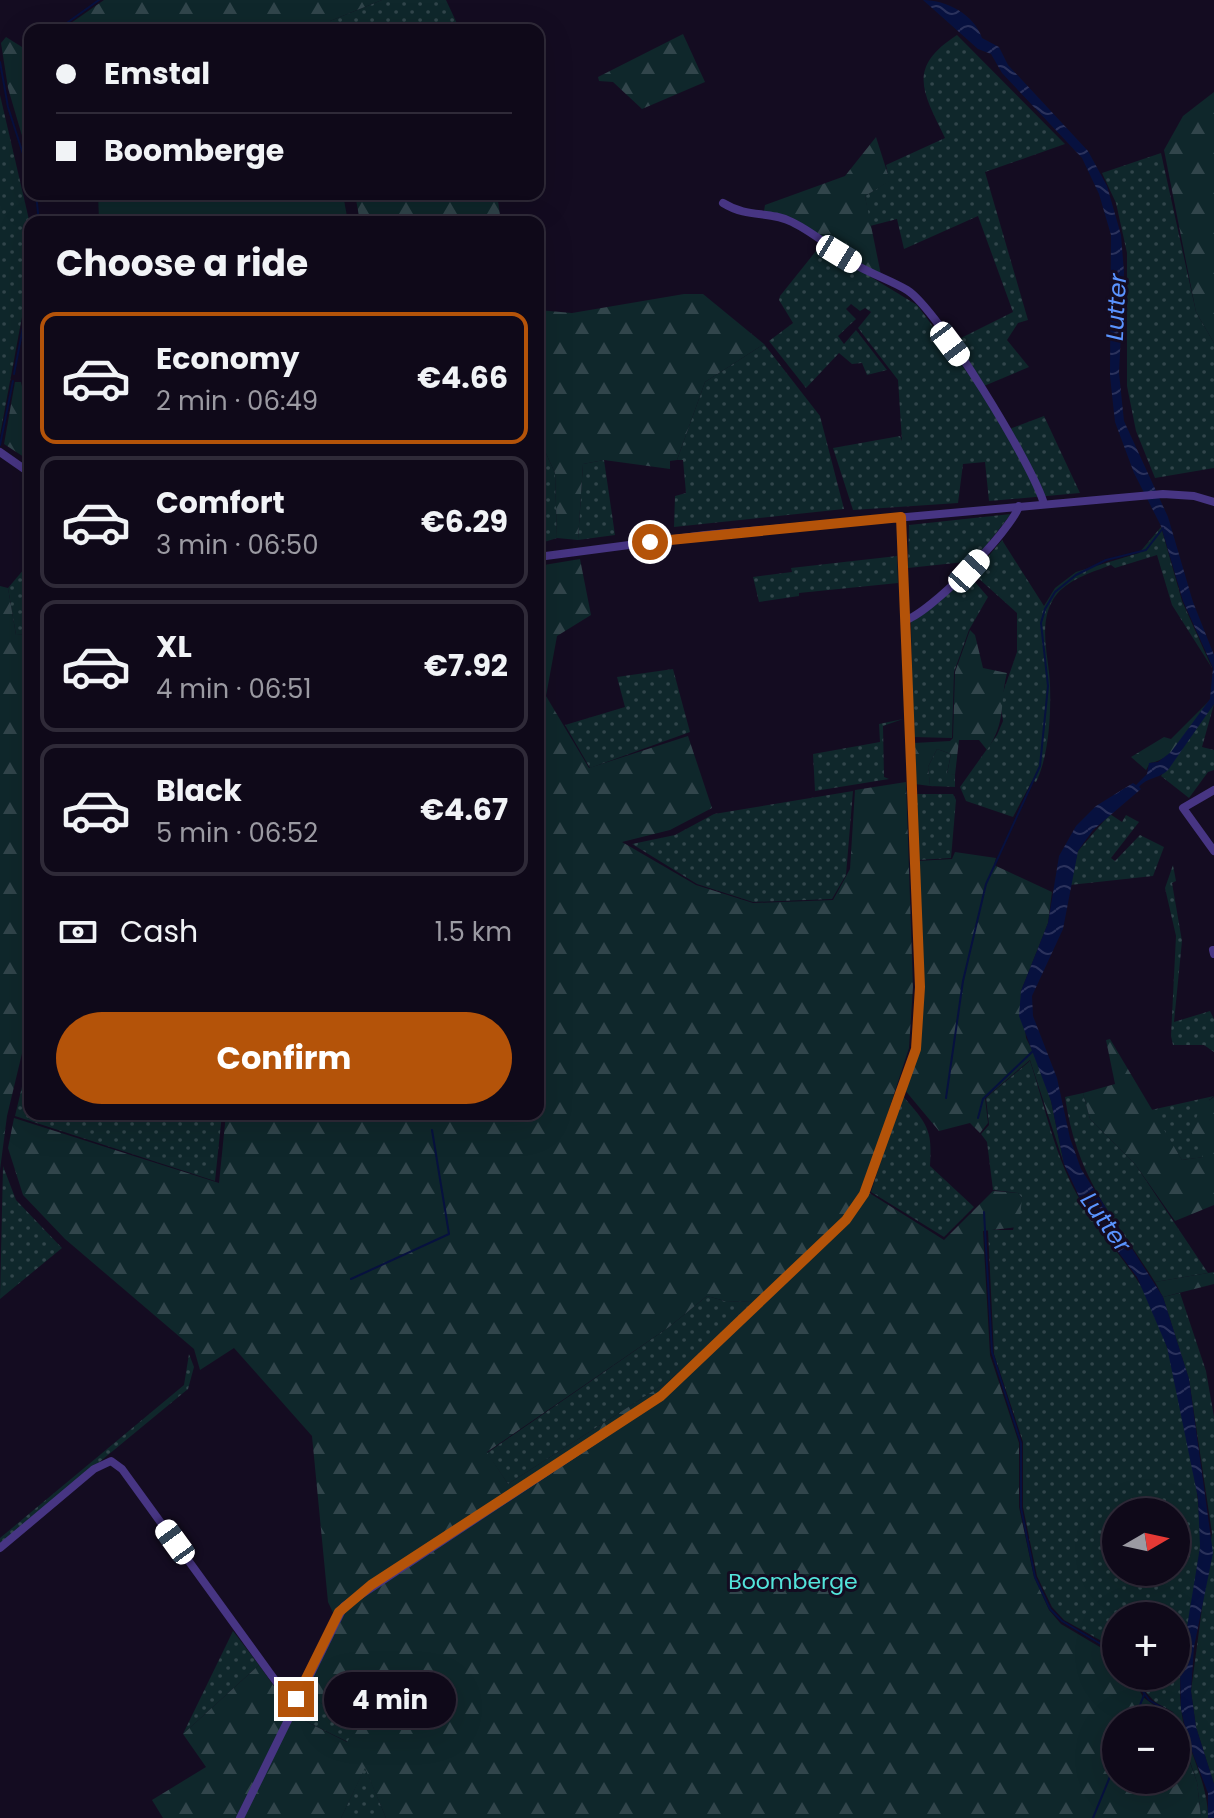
<!DOCTYPE html>
<html lang="en">
<head>
<meta charset="utf-8">
<style>
	body { margin:0; font-family:Poppins,sans-serif; background:#181222; color:#f1f3f6; height:100vh; display:flex; flex-direction:column; font-size:30px; white-space:nowrap }
	* { box-sizing:border-box; margin:0 }
	p { font-size:26px; color:#9b9aa2 }
	.icon { flex:none; width:44px; height:44px; fill:none; stroke:currentColor; stroke-width:2; stroke-linecap:round; stroke-linejoin:round }
	.map { position:relative; flex:1; overflow:hidden }
	.details { position:absolute; left:24px; top:216px; width:520px; height:904px; display:flex; flex-direction:column; background:#0f0919; border-radius:16px; box-shadow:0 8px 32px #0002,0 0 0 2px #2f2a38 }
	.details>* { flex:none }
	.hud { position:absolute; left:24px; top:24px; width:520px; height:176px; border-radius:16px; box-shadow:0 8px 32px #0002,0 0 0 2px #2f2a38; display:grid; align-content:center; height:176px; padding:0 32px; background:#0f0919 }
	.needle { width:52px; rotate:81deg }
	.buttons { position:absolute; left:1102px; top:1498px; display:grid; gap:16px }
	.buttons a { display:grid; place-items:center; width:88px; height:88px; border-radius:50%; background:#0f0919; box-shadow:0 8px 32px #0002,0 0 0 2px #2f2a38; font-size:40px }
	.end { position:absolute; width:36px; height:36px; margin:-18px; border:10px solid #b45309; background:#fff; box-shadow:0 0 0 4px #fff }
	.from { border-radius:50% }
	.bubble { position:absolute; height:56px; border-radius:28px; background:#0f0919; box-shadow:0 8px 32px #0002,0 0 0 2px #2f2a38; font-size:26px; font-weight:700; line-height:56px; text-align:center }
	.car { position:absolute; width:24px; height:48px; margin:-24px -12px; border-radius:10px; box-shadow:0 0 6px 2px #0007; background:linear-gradient(#fff 24%,#345 0 40%,#fff 0 76%,#345 0 86%,#fff 0) }
	.hud b { display:flex; align-items:center; gap:28px; height:76px; font-size:30px }
	.hud b+b { border-top:2px solid #2f2a38 }
	.hud i { width:20px; height:20px; background:#f1f3f6 }
	ul { padding:0; list-style:none }
	li { display:flex; align-items:center; gap:24px; height:132px; margin:0 16px 12px; padding:0 16px; border:4px solid #2f2a38; border-radius:16px }
	li div { flex:1 }
	li b { display:block; font-size:30px }
	li em { font-style:normal; font-weight:700 }
	li.active { border-color:#b45309 }
	li>.icon { width:72px; height:72px; stroke-width:1.5 }
	h2 { padding:0 32px; font-size:36px; line-height:96px }
	.pay { display:flex; align-items:center; gap:20px; height:88px; padding:0 32px; font-size:30px }
	.pay p { margin-inline-start:auto }
	.button { display:flex; gap:16px; margin-top:auto; padding:16px 32px }
	.button a { flex:1; height:92px; border-radius:48px; background:#b45309; color:#fff; font-size:32px; font-weight:700; line-height:92px; text-align:center }
	.map>svg:first-child { display:block }
	.grass { fill:url(#grass-dots); fill-rule:evenodd }
	.forest { fill:url(#forest-firs); fill-rule:evenodd }
	.pitch { fill:#0f272b }
	.water { fill:url(#water-waves) }
	.lines { fill:none; stroke-linecap:round; stroke-linejoin:round }
	.stream { stroke:#07113f; stroke-width:2 }
	.minor { stroke:#473583; stroke-width:8 }
	.route { stroke:#b45309; stroke-width:10 }
	.labels { text-anchor:middle; dominant-baseline:central; stroke-width:6; stroke-linejoin:round; paint-order:stroke }
	.park-label { font-size:22px; fill:#53e4db; stroke:#140c21 }
	.water-label { font-size:24px; font-style:italic; fill:#5a94ff; stroke:#140c21 }
</style>
</head>
<body>
<div class="map">
<svg width="1214" height="1818" viewBox="0 0 1214 1818">
	<defs>
		<pattern id="grass-dots" width="8" height="8" patternUnits="userSpaceOnUse" patternTransform="scale(2)"><rect width="8" height="8" fill="#0f272b"/><path d="M2 2h.1M6 6h.1" fill="none" stroke="#31454b" stroke-width="1.8" stroke-linecap="round"/></pattern>
		<pattern id="forest-firs" width="22" height="20" patternUnits="userSpaceOnUse" patternTransform="scale(2)"><rect width="22" height="20" fill="#0f272b"/><path d="M5 1l3.5 6h-7zM16 11l3.5 6h-7z" fill="#31454b"/></pattern>
		<pattern id="water-waves" width="16" height="10" patternUnits="userSpaceOnUse" patternTransform="scale(2)"><rect width="16" height="10" fill="#07113f"/><path d="M0 5q4-4 8 0t8 0" fill="none" stroke="#2b325c"/></pattern>
	</defs>
	<rect width="100%" height="100%" fill="#140c21"/>
	<g class="grass">
		<path d="M382 0H446L460 30H331L330 21Z"/>
		<path d="M957 35 1065 144 985 172 1028 320 1018 323 1007 340 1029 367 984 386 953 342 1013 312 978 216 904 249 897 219 870 226 865 196 889 181 886 165 945 138C923 92 906 68 957 35Z"/>
		<path d="M0 95 30 224V274L0 435Z"/>
		<path d="M1161 153 1196 312 1214 343V468L1155 478 1136 431 1127 386V253L1116 203 1102 173Z"/>
		<path d="M820 246 917 305 979 388 1004 431 1044 416 1080 493 989 501 985 462 963 464 958 503 853 510 833 448 900 436 902 441 898 380 858 328 871 312 865 308 860 311 851 304 846 309 856 319 838 336 844 344 856 330 887 370 867 375 862 363 852 364 839 353 806 388 769 341 793 323 779 300 780 296Z"/>
		<path d="M764 344 820 416 844 509 674 527 675 496 686 493 683 460H677L705 382Z"/>
		<path d="M538 436 555 473 557 538 538 544Z"/>
		<path d="M604 460 615 535 578 540 583 464Z"/>
		<path d="M1011 514 974 561 908 568 909 525Z"/>
		<path d="M1161 527 1182 601 1212 668 1172 605 1157 555 1115 568 1111 565C1093 572 1071 578 1057 594 1036 620 1049 655 1050 685 1051 714 1049 756 1036 782L1032 781 1013 817 966 801 960 787 997 735 1003 721 1000 701 1017 652V613L977 577 976 571 1002 540 1044 606 1055 588 1076 572 1139 553Z"/>
		<path d="M897 556 898 583 799 593V596L759 602 753 577 792 572 791 568Z"/>
		<path d="M30 562V634L16 635 8 588Z"/>
		<path d="M969 575 988 597 969 630 954 672 952 738 913 737 911 621Z"/>
		<path d="M673 669 690 732 590 768 565 725 625 707 617 677Z"/>
		<path d="M1214 704 1202 747 1214 750V770L1208 772 1189 798 1161 776Z"/>
		<path d="M903 719 883 726 884 777 889 779 815 791 813 754 880 742 879 724Z"/>
		<path d="M937 749 951 754 947 773 955 775V787L930 786 928 767Z"/>
		<path d="M853 791 846 875 832 899 753 902 697 884 632 844 675 835 714 814Z"/>
		<path d="M914 794H953L956 800 951 858 918 860Z"/>
		<path d="M1110 814 1122 822 1126 815 1139 822 1111 858 1115 861 1140 835 1164 847 1153 876 1070 885 1078 851Z"/>
		<path d="M1173 865 1176 881 1172 883 1182 941 1174 1022 1210 1011 1214 1019V1052L1204 1045H1173L1171 1036 1176 936 1165 888Z"/>
		<path d="M30 1053V1114H222L215 1181 15 1116Z"/>
		<path d="M1030 1061C1046 1109 1055 1159 1082 1203 1105 1242 1138 1271 1155 1314 1178 1368 1202 1487 1200 1545 1199 1600 1175 1652 1181 1707 1184 1747 1208 1778 1208 1818H1201L1197 1782 1173 1712 1155 1702 1132 1677 1176 1676V1616H1116V1649L1064 1620 1052 1607 1037 1576 1023 1507V1442L994 1354 988 1230H1013L1022 1198 1018 1193 993 1190 987 1142 981 1134 989 1125 986 1098ZM1116 1512H1176V1572H1116Z"/>
		<path d="M1083 1093 1090 1119 1135 1164 1208 1273 1155 1282C1113 1215 1077 1180 1065 1097Z"/>
		<path d="M902 1095C926 1123 933 1128 930 1166L974 1207 944 1237 871 1192Z"/>
		<path d="M1214 1096 1209 1100 1204 1157 1182 1160 1151 1110Z"/>
		<path d="M3 1166 16 1200 62 1248 0 1299Z"/>
		<path d="M1180 1293 1206 1371 1214 1417V1784L1196 1727 1191 1691 1212 1533 1189 1379 1163 1297Z"/>
		<path d="M707 1296 725 1301 755 1302 669 1381 508 1484 487 1453 669 1327Z"/>
		<path d="M189 1354 194 1367 188 1389 0 1544V1538L184 1385Z"/>
		<path d="M233 1631 259 1665 183 1734Z"/>
		<path d="M305 1693 357 1726 348 1742 295 1716Z"/>
		<path d="M365 1767 386 1818H341Z"/>
	</g>
	<g class="forest">
		<path d="M104 0H382L330 21 331 30H61Z"/>
		<path d="M683 34 705 82 642 109 613 82 599 81 598 77Z"/>
		<path d="M6 37 30 52V163L8 88 1 43Z"/>
		<path d="M1214 92V343L1196 312 1164 150 1183 116Z"/>
		<path d="M876 137 890 181 865 196 881 275 764 211 765 205 845 176Z"/>
		<path d="M355 194H497L501 222H360Z"/>
		<path d="M684 294H703L764 344 705 382 677 460 670 461V469L604 460 583 464 578 540 557 538 555 473 538 436V310L572 313Z"/>
		<path d="M15 382H21L30 423V461L4 444Z"/>
		<path d="M580 559 591 615 557 636 546 696 589 768 688 736 712 808 670 830 622 842 696 885 753 903 833 900 850 869 855 790 906 782 913 987 909 1048 863 1189 944 1240 993 1191 1018 1193 1022 1198 1019 1227 983 1231 990 1355 1019 1443V1507L1034 1577 1049 1610 1061 1624 1115 1656 1116 1676H1132L1143 1697 1173 1720H1116V1780H1176V1724L1197 1782 1201 1818H386L365 1768 341 1818H163L152 1800 206 1767 183 1734 259 1665 295 1716 347 1742 357 1726 305 1693 337 1621 328 1602 312 1436 234 1348 200 1370 194 1349 65 1239 23 1195 8 1148 14 1118 219 1183 226 1114H538V566ZM707 1296 725 1301 754 1302 669 1381 508 1484 487 1452 669 1327Z"/>
		<path d="M0 586 8 588 16 635 30 634V1020L7 1116 0 1170Z"/>
		<path d="M970 630 975 635 983 668 1007 673C999 705 1007 721 987 750L979 740H959L955 775 947 774 951 754 937 749 928 767 930 786 915 784 914 743 950 741 953 738 955 672Z"/>
		<path d="M1209 701C1194 721 1176 760 1150 763L1146 770 1131 757 1164 737 1171 739Z"/>
		<path d="M955 852 996 858 994 865 1052 892 1048 923 1021 991 1026 1038 1041 1068 1051 1101 1064 1164 1030 1060 985 1098 988 1123 980 1133 970 1123 939 1131 904 1089 920 1050 917 861 952 859Z"/>
		<path d="M1110 1039 1182 1160 1203 1157 1191 1131 1201 1106 1214 1097V1205L1175 1221 1135 1164 1090 1119 1083 1093 1115 1084 1106 1040Z"/>
		<path d="M1214 1272V1284L1163 1297 1155 1282Z"/>
	</g>
	<path class="pitch" d="M98 194H343L348 222H99Z"/>
	<path class="water" d="M923 0C946 0 974 14 982 38L999 47 1008 65 1088 151 1107 186 1121 235 1124 272 1119 373 1124 421 1168 517 1193 602 1214 655V704L1168 770C1157 780 1149 776 1139 787L1141 789 1093 830 1078 851 1063 929 1032 996 1033 1016 1057 1078 1070 1138 1081 1169 1163 1297 1189 1379 1213 1553 1194 1647 1191 1691 1196 1727 1214 1784V1818H1208V1793L1188 1741 1181 1709 1180 1670 1200 1547 1198 1498 1167 1347 1137 1277 1083 1205 1064 1164 1051 1101 1019 1016 1021 991 1048 923 1059 856 1076 826 1096 806 1133 783 1136 785 1147 774 1149 763 1158 762 1171 752 1210 699 1213 668 1183 601 1161 526 1134 473 1115 422 1110 376 1111 235 1099 194 1082 158 1002 73 991 54 978 49Z"/>
	<g class="lines">
		<g class="stream">
			<path d="M57 30 99 0"/>
			<path d="M0 62 8 107 30 176"/>
			<path d="M36 194 39 222"/>
			<path d="M14 374 30 291"/>
			<path d="M0 445 13 381"/>
			<path d="M946 1098 963 981 986 884 1040 766 1048 686 1041 623 1045 609 1055 592 1076 575 1106 560 1146 550 1163 528"/>
			<path d="M978 1118 983 1099 1034 1050"/>
			<path d="M984 1212 992 1352 1021 1443V1508L1035 1577 1050 1609 1062 1621 1116 1653"/>
			<path d="M351 1279 449 1234 432 1130"/>
			<path d="M1138 1684 1149 1700 1172 1714"/>
			<path d="M1134 1720 1144 1695"/>
			<path d="M1093 1818 1116 1762"/>
		</g>
		<g class="minor">
			<path d="M723 203C749 219 768 210 792 222 815 233 836 252 858 266 874 275 892 281 907 290 938 309 1034 467 1044 504"/>
			<path d="M0 452 30 473"/>
			<path d="M538 557 705 535 1163 494 1194 496 1214 502"/>
			<path d="M905 620C928 615 1011 531 1019 506"/>
			<path d="M1214 790 1183 808 1214 851"/>
			<path d="M1213 950 1214 954"/>
			<path d="M0 1548 94 1469 111 1461 122 1469 280 1687 296 1699"/>
			<path d="M240 1818 344 1606 661 1396 846 1220 864 1194 916 1049 920 987 901 517"/>
		</g>
	</g>
	<g class="lines">
		<path class="route" d="M296 1699 339 1612 371 1585 661 1396 846 1220 864 1194 916 1049 920 987 901 517 650 542"/>
	</g>
	<g class="labels">
		<g class="park-label">
			<text x="793" y="1581">Boomberge</text>
		</g>
		<g class="water-label">
			<text transform="translate(1116 307) rotate(-87)">Lutter</text>
			<text transform="translate(1106 1222) rotate(54)">Lutter</text>
		</g>
	</g>
</svg>
<div class="buttons">
<a><svg class="needle" viewBox="-14 -14 28 28"><path d="M0-13l5 13h-10z" fill="#e53935"/><path d="M0 13l5-13h-10z" fill="#9b9aa2"/></svg></a>
<a>+</a>
<a>−</a>
</div>
<i class="end from" style="left:650px;top:542px"></i>
<i class="end" style="left:296px;top:1699px"></i>
<div class="bubble" style="left:324px;top:1672px;width:132px">4 min</div>
<i class="car" style="left:839px;top:254px;rotate:121deg"></i>
<i class="car" style="left:950px;top:344px;rotate:143deg"></i>
<i class="car" style="left:969px;top:571px;rotate:42deg"></i>
<i class="car" style="left:175px;top:1542px;rotate:324deg"></i>
<div class="hud">
<b><i class="from"></i>Emstal</b>
<b><i></i>Boomberge</b>
</div>
<section class="details">
<h2>Choose a ride</h2>
<ul>
<li class="active"><svg class="icon" aria-label="car" viewBox="0 0 24 24"><path d="M5 17H2v-5l4-1 3-4h7l3 4 3 1v5h-3M9 17h6M6 11h13"/><circle cx="7" cy="17" r="2"/><circle cx="17" cy="17" r="2"/></svg><div><b>Economy</b><p>2 min · 06:49</p></div><em>€4.66</em></li>
<li><svg class="icon" aria-label="car" viewBox="0 0 24 24"><path d="M5 17H2v-5l4-1 3-4h7l3 4 3 1v5h-3M9 17h6M6 11h13"/><circle cx="7" cy="17" r="2"/><circle cx="17" cy="17" r="2"/></svg><div><b>Comfort</b><p>3 min · 06:50</p></div><em>€6.29</em></li>
<li><svg class="icon" aria-label="car" viewBox="0 0 24 24"><path d="M5 17H2v-5l4-1 3-4h7l3 4 3 1v5h-3M9 17h6M6 11h13"/><circle cx="7" cy="17" r="2"/><circle cx="17" cy="17" r="2"/></svg><div><b>XL</b><p>4 min · 06:51</p></div><em>€7.92</em></li>
<li><svg class="icon" aria-label="car" viewBox="0 0 24 24"><path d="M5 17H2v-5l4-1 3-4h7l3 4 3 1v5h-3M9 17h6M6 11h13"/><circle cx="7" cy="17" r="2"/><circle cx="17" cy="17" r="2"/></svg><div><b>Black</b><p>5 min · 06:52</p></div><em>€4.67</em></li>
</ul>
<div class="pay"><svg class="icon" aria-label="cash" viewBox="0 0 24 24"><path d="M3 7h18v10H3z"/><circle cx="12" cy="12" r="2"/></svg>Cash<p>1.5 km</p></div>
<div class="button"><a>Confirm</a></div>
</section>
</div>
</body>
</html>
